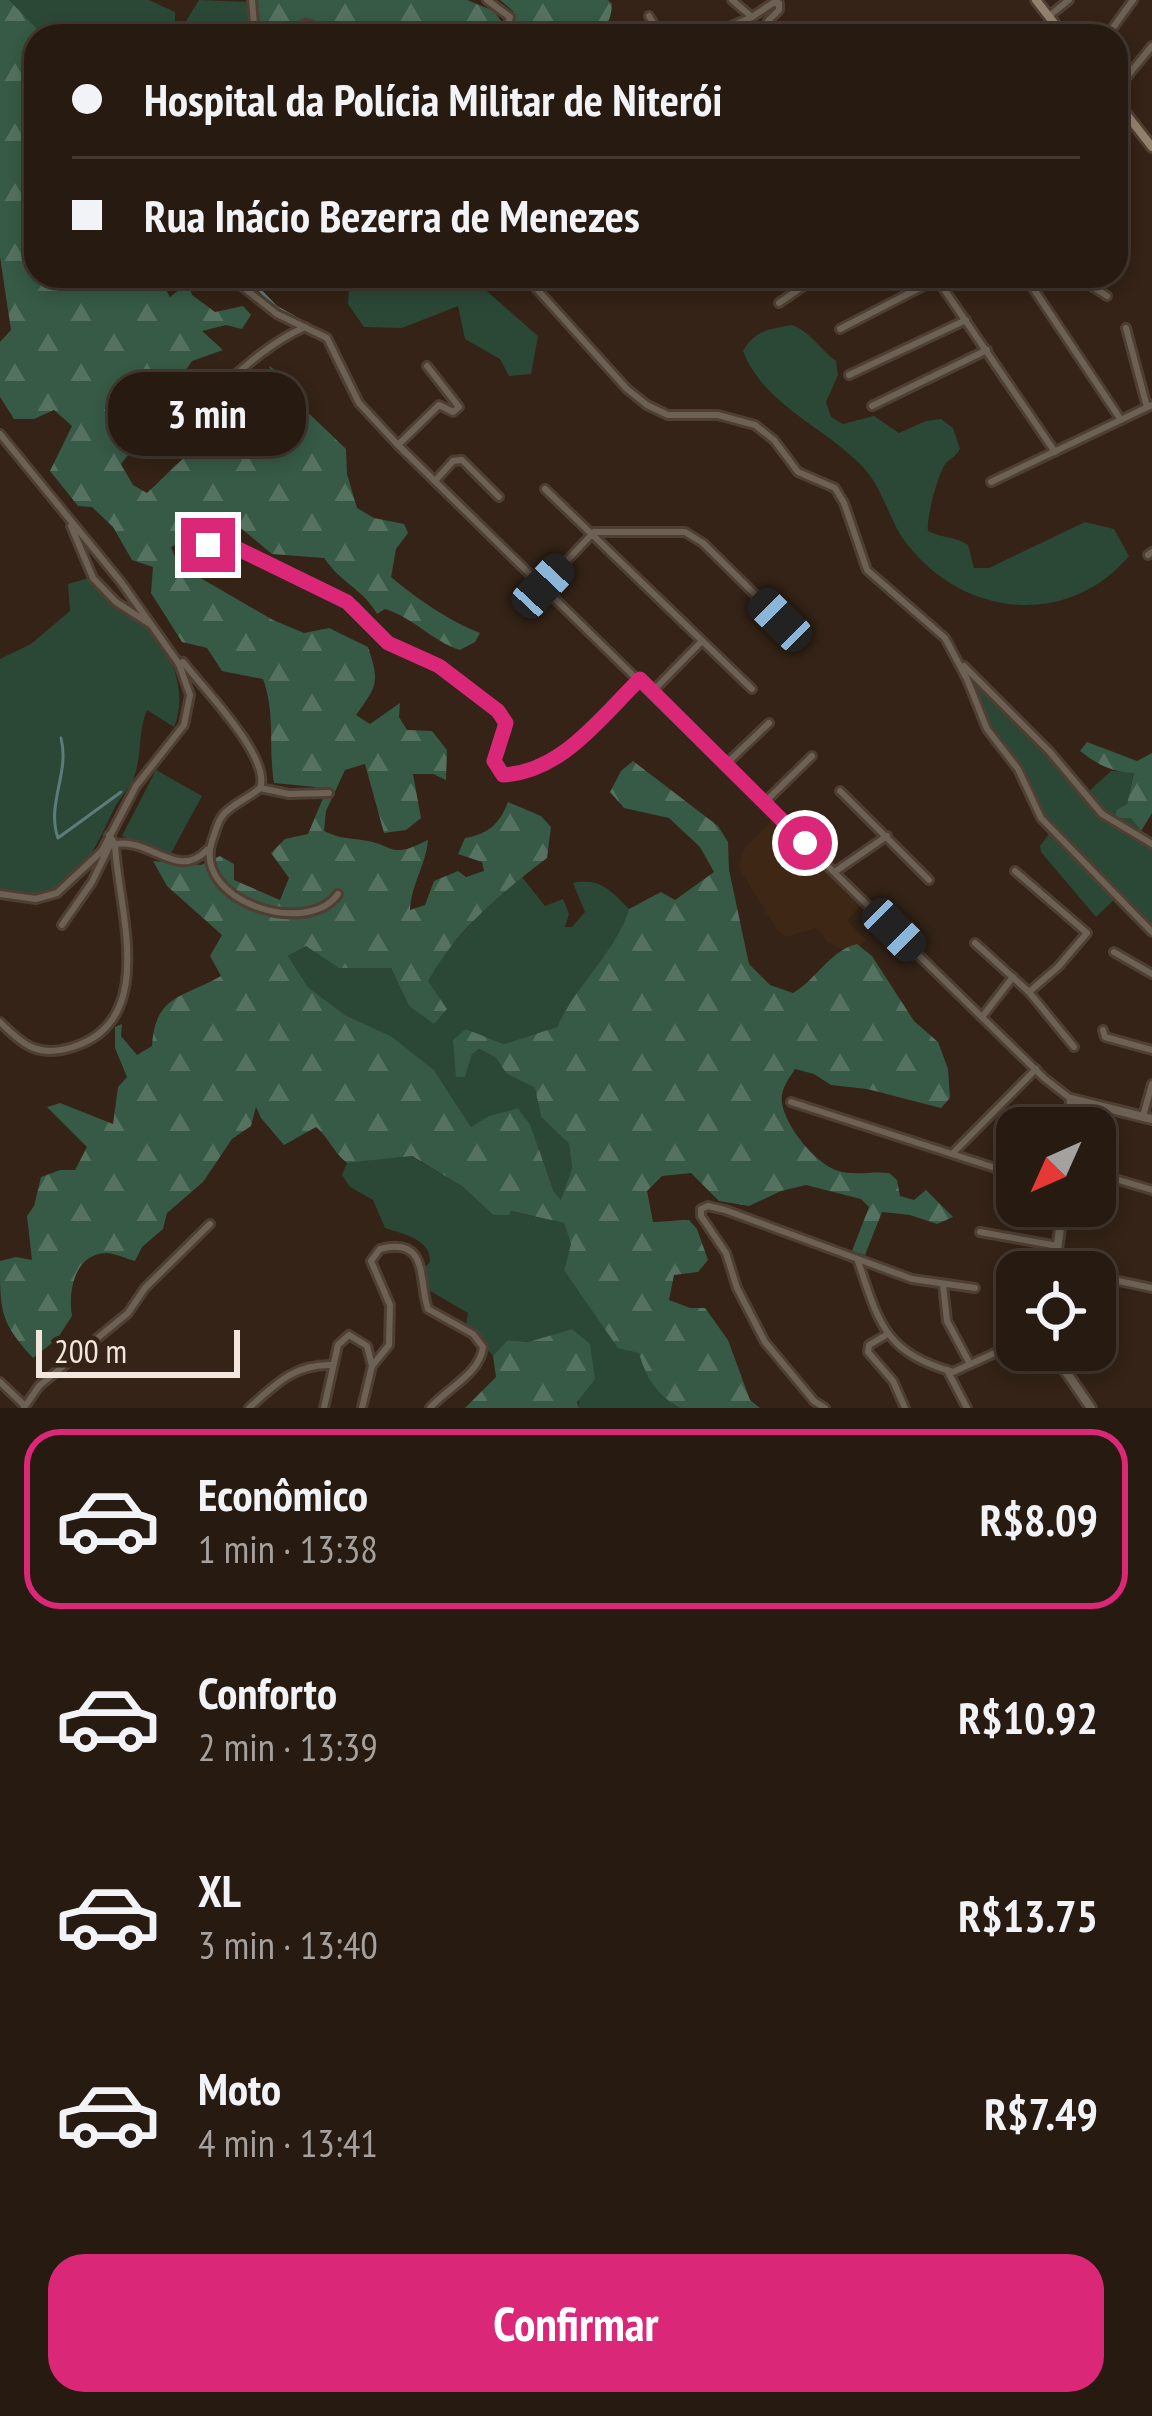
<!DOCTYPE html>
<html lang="pt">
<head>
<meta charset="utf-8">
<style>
	body { margin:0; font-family:"PT Sans Narrow",sans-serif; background:#2f2319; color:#f1f3f6; height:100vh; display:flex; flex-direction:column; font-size:45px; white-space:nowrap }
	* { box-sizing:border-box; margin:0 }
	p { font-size:39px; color:#a4a19f }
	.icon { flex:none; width:66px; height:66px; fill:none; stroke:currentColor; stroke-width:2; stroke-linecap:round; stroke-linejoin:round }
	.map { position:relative; height:1408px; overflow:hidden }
	.side { display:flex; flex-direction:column; background:#271a10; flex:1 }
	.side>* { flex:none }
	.banner { position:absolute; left:24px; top:24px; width:1104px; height:264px; border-radius:36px; box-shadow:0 6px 18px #0003,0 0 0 3px #433830; display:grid; align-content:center; height:264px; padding:0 48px; background:#271a10 }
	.needle { width:78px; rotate:225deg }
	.controls { position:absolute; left:996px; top:1107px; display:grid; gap:24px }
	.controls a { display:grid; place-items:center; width:120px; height:120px; border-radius:24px; background:#271a10; box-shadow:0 6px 18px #0003,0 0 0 3px #433830; font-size:60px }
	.scale { position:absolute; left:36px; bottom:30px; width:204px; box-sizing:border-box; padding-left:12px; border:6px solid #f2e6dd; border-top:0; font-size:33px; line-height:42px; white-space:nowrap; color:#f2e6dd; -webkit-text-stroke:9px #342316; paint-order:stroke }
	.end { position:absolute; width:54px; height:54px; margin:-27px; border:15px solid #db2777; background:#fff; box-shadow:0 0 0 6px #fff }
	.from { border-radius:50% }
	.bubble { position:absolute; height:84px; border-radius:36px; background:#271a10; box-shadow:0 6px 18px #0003,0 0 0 3px #433830; font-size:39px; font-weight:700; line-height:84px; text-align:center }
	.car { position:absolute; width:36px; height:72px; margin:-36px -18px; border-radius:15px; box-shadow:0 0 9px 3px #0007; background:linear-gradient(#222 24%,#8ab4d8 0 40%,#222 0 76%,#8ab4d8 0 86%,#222 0) }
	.banner b { display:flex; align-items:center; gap:42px; height:114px; font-size:45px }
	.banner b+b { border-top:3px solid #433830 }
	.banner i { width:30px; height:30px; background:#f1f3f6 }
	ul { padding:21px 0 0; list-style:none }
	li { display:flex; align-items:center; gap:36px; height:180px; margin:0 24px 18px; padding:0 24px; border:6px solid transparent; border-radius:36px }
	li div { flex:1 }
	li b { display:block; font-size:45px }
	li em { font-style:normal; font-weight:700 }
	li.current { border-color:#db2777 }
	li>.icon { width:108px; height:108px; stroke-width:1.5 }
	.primary-button { display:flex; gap:24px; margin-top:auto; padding:24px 48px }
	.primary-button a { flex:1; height:138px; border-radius:36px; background:#db2777; color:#fff; font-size:48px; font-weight:700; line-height:138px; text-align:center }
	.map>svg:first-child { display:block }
	.built { fill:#3e2715 }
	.green { fill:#2b4837 }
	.forest { fill:url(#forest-firs) }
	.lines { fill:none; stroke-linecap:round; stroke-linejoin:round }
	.stream { stroke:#5c7c7c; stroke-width:3 }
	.minor-casing { stroke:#4f3e32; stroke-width:12 }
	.tertiary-casing { stroke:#4f3e32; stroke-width:14 }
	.secondary-casing { stroke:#4f3e32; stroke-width:14 }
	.minor { stroke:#6c6154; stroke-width:6 }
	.tertiary { stroke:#6c6154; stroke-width:8 }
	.secondary { stroke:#92816c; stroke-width:8 }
	.route { stroke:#db2777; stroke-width:15 }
</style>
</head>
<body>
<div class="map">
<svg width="1152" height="1408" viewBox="0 0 1152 1408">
	<defs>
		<pattern id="forest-firs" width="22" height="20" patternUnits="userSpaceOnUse" patternTransform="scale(3)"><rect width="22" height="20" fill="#365a45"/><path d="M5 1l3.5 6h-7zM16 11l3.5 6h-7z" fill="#54725f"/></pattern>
	</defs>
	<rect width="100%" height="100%" fill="#342316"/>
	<path class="built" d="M775 817 863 903 847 921 867 941 846 951 827 942 816 928 786 937 777 930 738 866 745 848Z"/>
	<g class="green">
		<path d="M9 0H149L175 12V23L157 27 166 36H44Z"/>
		<path d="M199 0 251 2 250 36H177Z"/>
		<path d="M350 276H476L474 280 538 336 531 374 509 376 500 359 465 339 458 306 402 328 364 327 348 304Z"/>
		<path d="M792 325C809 331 820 349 836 361L838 375 826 402 831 417 843 424 874 416 899 433 926 421 941 419 953 428 960 449C957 455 951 458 946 463 938 473 926 519 928 531 942 538 954 536 968 545L974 568H989L1085 522 1114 529 1129 556C1068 628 964 618 907 544 888 520 884 488 861 465 823 426 764 405 743 351 755 330 770 329 792 325Z"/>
		<path d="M89 578C98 588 106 600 115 608 123 614 134 615 142 622 171 646 189 692 174 727L147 710C138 731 142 753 135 774 132 786 121 796 115 807 88 863 72 906 0 891V659L31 644 70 611 68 584Z"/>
		<path d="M961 664 970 669 1085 795 1111 771 1134 772 1127 804 1116 818H1131L1141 831 1138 837 1152 844V932L1117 897 1096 917 1041 852 1040 846 1052 830 1041 818 1024 780 995 741Z"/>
		<path d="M156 770 202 796 170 855 122 836Z"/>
		<path d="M522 877 545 906 563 899 569 914 565 927H572L585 912 573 883C600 877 611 891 629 909 615 953 576 984 557 1027L504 1044 467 1029 465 1076 472 1053 479 1049 495 1057 507 1074 535 1088 541 1117 569 1144 572 1168 561 1201 554 1192 530 1124 518 1108 490 1116 471 1127 434 1070 391 1036 345 1015 308 987 288 956 306 946 391 968 409 1006 441 957 485 908Z"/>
		<path d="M411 1156 463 1187 493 1215 510 1211 564 1223 571 1244 564 1270 639 1353 673 1404 680 1408H579L572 1329 528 1342 509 1340 493 1356 466 1325 468 1313 425 1288 424 1268 430 1262C431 1239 403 1234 385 1228L373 1200 350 1187 342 1175 347 1163Z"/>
	</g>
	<g class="forest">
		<path d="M0 0H9L44 36H36V276H159L170 297 183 287V276H186L192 295 215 312 243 306 251 315 242 329 226 325 202 331 223 350 192 361 175 386 167 406 121 464 133 485 147 493C177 466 234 402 275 400L280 393 269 366 286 377 298 403 346 449 347 474 357 508 374 518 404 524 408 533 396 549 391 577C416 598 449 621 480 633L475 642 460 650C432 641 414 618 385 609L377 614C363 589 342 584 324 558L272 554 231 520 171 547 178 565 273 620 304 633 329 628 368 647C380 683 377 686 356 715L370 724 400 703 399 717 407 730 432 731 447 750 446 780 433 774H413L421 818 406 830 384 833 365 764 345 770 326 811 324 831C338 838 347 838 362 840 397 845 388 860 428 840 426 865 411 885 410 910L425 905 434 881 458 871 466 877 484 871 482 862 458 854 465 838C489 834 500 823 508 802L541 816 551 827 547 858C501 893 456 930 428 981L447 1009 434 1024 409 1006 391 968H339L306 946 288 956 308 987 345 1015 391 1036 434 1070 471 1127 489 1116 518 1108 530 1124 554 1192 561 1200 572 1168 569 1144 541 1117 535 1088 507 1074 495 1057 479 1049 472 1054 465 1077H456L453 1040 466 1029 504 1044 557 1027C576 984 615 953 629 909L661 892 675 900 714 872 700 847 669 818 624 808 610 792 621 771 633 761 718 826 728 842 729 870 749 964 770 985 793 993C817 979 829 951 857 944L872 956 914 1021 938 1042 948 1069 950 1098 941 1108 867 1089 831 1085 814 1074 795 1069C788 1080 780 1090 782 1103 785 1126 818 1168 842 1172 857 1175 874 1171 889 1173L897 1180 900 1196 914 1200 926 1190 953 1217 937 1224 910 1215 882 1212 865 1255 852 1251 869 1207 861 1199 806 1185 781 1191 749 1206 719 1201 691 1173 662 1176 647 1191 653 1222 689 1220 697 1229 708 1260 698 1272 674 1275 669 1300 690 1308H705L728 1340 750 1400 760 1408H680C657 1395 646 1378 639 1353L618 1348 564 1270 571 1244 564 1223 511 1211 509 1215H493L463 1187 412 1156 347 1163C333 1152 330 1139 316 1127L284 1145 261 1118 256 1107 251 1126 232 1139 203 1182 167 1213 163 1229 142 1247 135 1261C127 1259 114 1253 106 1253 74 1254 68 1292 72 1316L57 1339 33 1358C0 1322 0 1312 0 1261L16 1257 32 1260 27 1216 34 1206 41 1177 60 1170H75L87 1147 47 1107 60 1103 113 1124 118 1087 127 1077 115 1048V1027L122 1024 121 1036 137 1055 152 1046C155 995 182 998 221 976L210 956 222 935 167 886 153 861 201 865 220 856 234 864V880L280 900 289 878 271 853 285 839 308 834 324 796 315 787 274 783C268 746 276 715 263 679L222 671 207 648 182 642 151 593 153 567 132 560 113 527 92 507 78 506 50 471 72 426 54 410 34 419H14L0 397V342L11 330 0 257Z"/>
		<path d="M253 0H467L494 11 501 21 486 36H332L307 19 288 36H262Z"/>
		<path d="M500 0H608L612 4C611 22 606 29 589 36H501L515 26 513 11Z"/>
		<path d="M1087 742 1137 761 1152 753V813L1141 831 1131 818H1115L1117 810 1127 804 1134 773C1112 772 1098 765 1080 751Z"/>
		<path d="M572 1329 590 1344 595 1379 577 1402 579 1408H465L496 1377 493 1356 508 1340 528 1342Z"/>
	</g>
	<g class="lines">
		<g class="stream">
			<path d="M246 276 276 307 294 317"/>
			<path d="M61 738C70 773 46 804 58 838L121 792"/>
		</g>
		<defs>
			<g id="minor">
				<path d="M252 0 255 36"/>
				<path d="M487 0 510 17 508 25 494 36"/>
				<path d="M732 0 752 17 773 3H779V10L768 21 781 36"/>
				<path d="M649 16 661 36"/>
				<path d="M1049 16 1069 0"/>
				<path d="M715 33 752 17"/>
				<path d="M293 36 304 24 312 25 321 36"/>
				<path d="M1107 36 1133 0"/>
				<path d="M1116 90 1152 46"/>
				<path d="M229 276 277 314 327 338 359 403 398 445 1044 1078 1071 1099"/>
				<path d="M525 276 627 389 647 405 668 415H718L755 425 774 440 798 472 835 488 844 503 867 570 945 638 967 679 987 729 1018 769 1041 818 1152 932"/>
				<path d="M935 276 1055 452"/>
				<path d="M1025 276 1121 420"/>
				<path d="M1076 276 1107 296"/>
				<path d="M779 303 818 276"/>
				<path d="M1126 328 1147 407"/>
				<path d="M840 329 937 279"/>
				<path d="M849 375 966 320"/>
				<path d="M872 406 987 350"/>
				<path d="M185 418C227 386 256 349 305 327"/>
				<path d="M0 434 58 505"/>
				<path d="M398 445 439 405 453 412 459 407 427 366"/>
				<path d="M435 481 453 461 462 460 499 497"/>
				<path d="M991 482 1152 405"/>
				<path d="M545 489 752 689"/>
				<path d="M58 505 121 582 179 664 183 662C202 687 272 758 260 788 249 798 232 804 223 815 217 822 215 834 212 841 192 901 307 938 338 894"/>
				<path d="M71 526 93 578 116 602 150 624"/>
				<path d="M1148 555 1152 552"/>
				<path d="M189 557 215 541 224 543 355 607 389 643 439 666 498 711 506 729 493 761 503 775C562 772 601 717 640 679"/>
				<path d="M543 586 594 532H685L703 543 780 619"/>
				<path d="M964 666 1049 751 1102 814 1152 844"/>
				<path d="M653 691 700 643"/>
				<path d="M725 765 769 723"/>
				<path d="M260 788 289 794 329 793"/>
				<path d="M840 791 929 880"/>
				<path d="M764 803 812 756"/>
				<path d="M116 844C150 838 178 881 207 850"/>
				<path d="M836 871 887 836"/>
				<path d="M1015 871 1087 933 1058 967 1029 992"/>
				<path d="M0 894 36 899 57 893 102 851 136 786 184 725 190 695 179 664"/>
				<path d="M62 925 92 882 112 841"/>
				<path d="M975 943 1029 992 1074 1047"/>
				<path d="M1114 952 1152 974"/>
				<path d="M982 1017 1013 977"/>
				<path d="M0 1022C24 1046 39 1058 73 1047 160 1020 117 906 115 844L109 835"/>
				<path d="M1103 1030 1105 1037 1152 1050"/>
				<path d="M791 1102 1017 1175"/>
				<path d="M1143 1116 1152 1084"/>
				<path d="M954 1152 1036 1069"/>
				<path d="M1095 1173 1152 1190"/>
				<path d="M980 1232 1058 1246"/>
				<path d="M858 1261C879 1323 884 1352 953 1372L1017 1343"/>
				<path d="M1055 1267 1079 1272"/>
				<path d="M1095 1276 1152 1288"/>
				<path d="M943 1285 947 1321 970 1364"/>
				<path d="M886 1335 869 1345 868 1352 893 1381 905 1408"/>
				<path d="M372 1366 389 1345 390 1305 371 1261 380 1249C430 1236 418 1282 428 1309L473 1334 483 1347C480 1374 447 1388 430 1408"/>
				<path d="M947 1370 967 1408"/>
				<path d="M0 1382 24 1405"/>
				<path d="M24 1408 39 1386 128 1313 145 1288 210 1224"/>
				<path d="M249 1408C276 1384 294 1364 332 1365"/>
				<path d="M324 1408 338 1345 349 1335 367 1346 372 1366 362 1408"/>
				<path d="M825 1408 814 1401 765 1342 737 1288 726 1253 701 1216V1209L708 1206 725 1210 912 1279 975 1288"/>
			</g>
			<g id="tertiary">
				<path d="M1069 1128 1071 1099 1152 1119"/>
				<path d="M1054 1272 1063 1206"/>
				<path d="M1051 1350 1091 1408"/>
			</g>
			<g id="secondary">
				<path d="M1036 0 1064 36"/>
				<path d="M1116 101 1152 147"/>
			</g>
		</defs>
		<use href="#minor" class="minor-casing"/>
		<use href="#tertiary" class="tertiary-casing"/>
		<use href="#secondary" class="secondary-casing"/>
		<use href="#minor" class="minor"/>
		<use href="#tertiary" class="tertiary"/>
		<use href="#secondary" class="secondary"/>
	</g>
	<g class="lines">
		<path class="route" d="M208 545 224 542 347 602 388 643 439 666 498 711 506 723 494 761 503 775C562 772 601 717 640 679L805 843"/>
	</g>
</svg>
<div class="controls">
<a><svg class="needle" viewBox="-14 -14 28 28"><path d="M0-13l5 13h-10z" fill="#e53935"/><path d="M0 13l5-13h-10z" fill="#a4a19f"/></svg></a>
<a><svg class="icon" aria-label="locate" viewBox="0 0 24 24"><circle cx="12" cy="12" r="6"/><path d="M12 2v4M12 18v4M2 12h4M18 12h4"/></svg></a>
</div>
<div class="scale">200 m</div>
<i class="end from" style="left:805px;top:843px"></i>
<i class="end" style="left:208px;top:545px"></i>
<div class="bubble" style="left:108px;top:372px;width:198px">3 min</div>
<i class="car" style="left:543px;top:586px;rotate:43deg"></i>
<i class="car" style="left:780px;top:620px;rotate:315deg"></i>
<i class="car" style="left:894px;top:930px;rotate:135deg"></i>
<div class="banner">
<b><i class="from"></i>Hospital da Polícia Militar de Niterói</b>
<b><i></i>Rua Inácio Bezerra de Menezes</b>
</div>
</div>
<section class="side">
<ul>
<li class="current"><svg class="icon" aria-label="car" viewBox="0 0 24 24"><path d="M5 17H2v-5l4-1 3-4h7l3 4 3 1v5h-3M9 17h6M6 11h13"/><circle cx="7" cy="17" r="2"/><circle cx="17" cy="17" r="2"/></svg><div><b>Econômico</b><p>1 min · 13:38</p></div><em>R$8.09</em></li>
<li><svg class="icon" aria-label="car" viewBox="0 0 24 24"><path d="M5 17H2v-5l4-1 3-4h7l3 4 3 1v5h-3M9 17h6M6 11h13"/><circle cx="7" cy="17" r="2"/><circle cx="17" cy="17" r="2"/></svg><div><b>Conforto</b><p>2 min · 13:39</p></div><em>R$10.92</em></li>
<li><svg class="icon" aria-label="car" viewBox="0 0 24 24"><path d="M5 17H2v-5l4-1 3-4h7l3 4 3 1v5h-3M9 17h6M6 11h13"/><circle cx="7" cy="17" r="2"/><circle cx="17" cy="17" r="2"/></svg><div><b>XL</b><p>3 min · 13:40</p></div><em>R$13.75</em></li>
<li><svg class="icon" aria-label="car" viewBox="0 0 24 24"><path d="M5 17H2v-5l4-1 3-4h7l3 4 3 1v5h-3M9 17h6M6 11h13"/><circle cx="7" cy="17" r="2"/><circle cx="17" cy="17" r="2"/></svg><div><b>Moto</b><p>4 min · 13:41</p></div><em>R$7.49</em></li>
</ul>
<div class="primary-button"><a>Confirmar</a></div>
</section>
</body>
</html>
